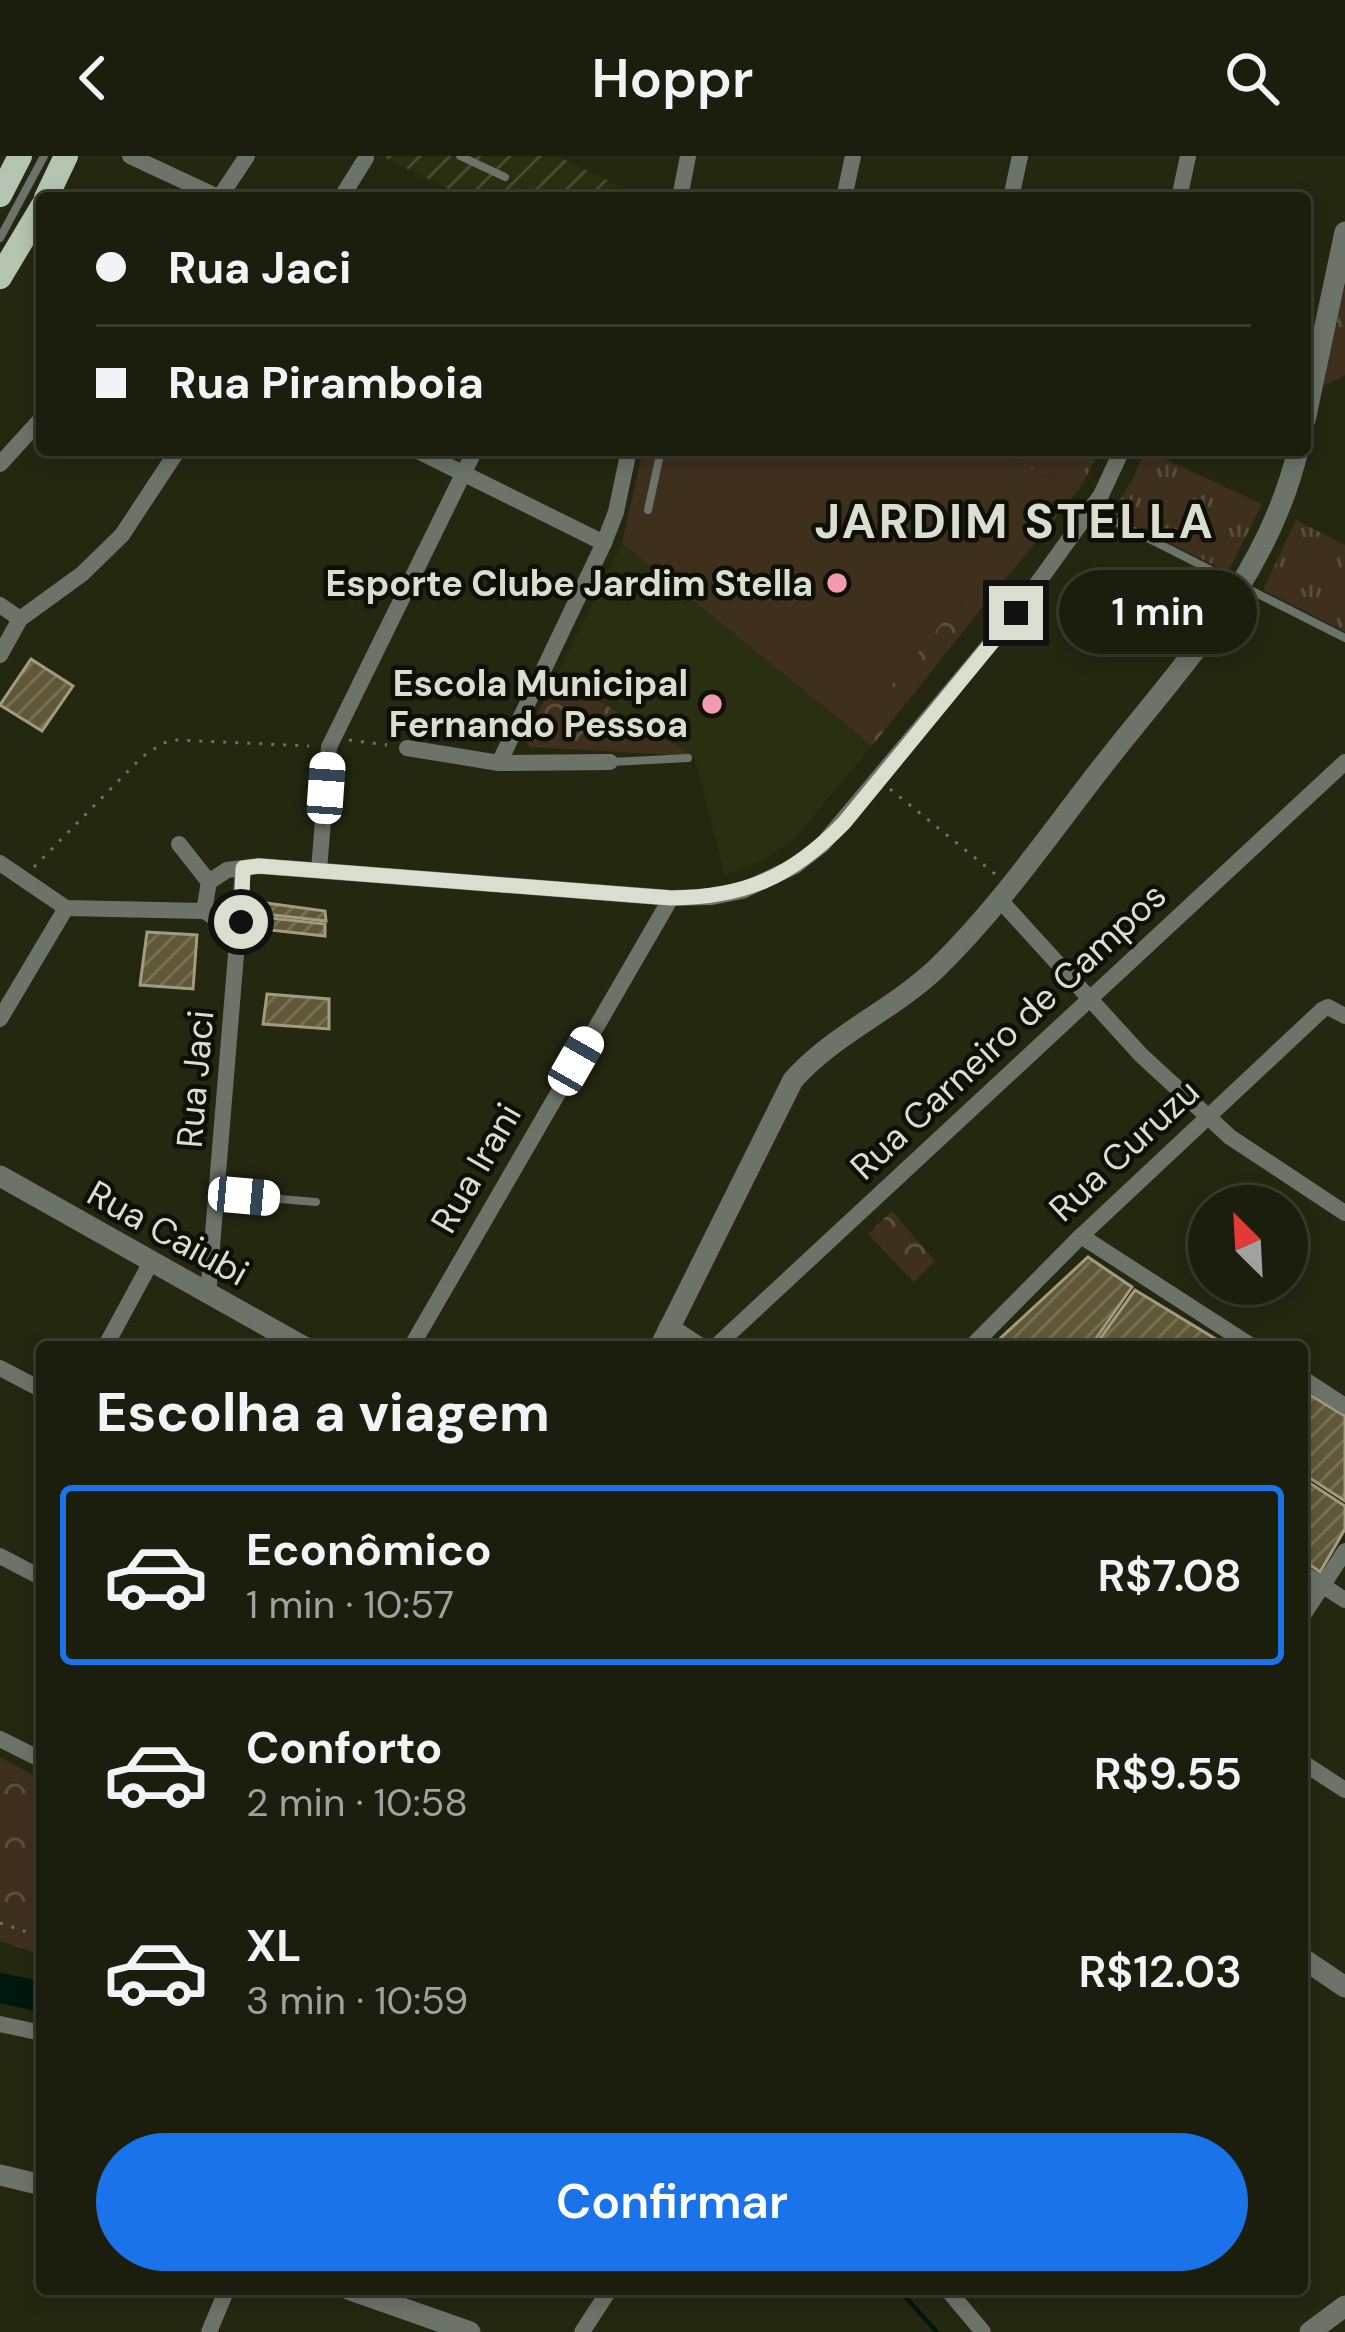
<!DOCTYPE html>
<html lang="pt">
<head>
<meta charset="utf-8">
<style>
	body { margin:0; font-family:"DM Sans",sans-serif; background:#242715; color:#f1f3f6; height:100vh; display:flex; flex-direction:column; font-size:45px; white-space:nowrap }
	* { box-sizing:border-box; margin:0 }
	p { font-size:39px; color:#a0a29d }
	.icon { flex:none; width:66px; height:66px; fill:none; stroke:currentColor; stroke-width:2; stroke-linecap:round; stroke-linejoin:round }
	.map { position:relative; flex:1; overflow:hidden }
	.panel { position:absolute; left:36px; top:1185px; width:1272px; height:954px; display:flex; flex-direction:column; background:#1b1e0c; border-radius:12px; box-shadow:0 6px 18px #0003,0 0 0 3px #393c2d }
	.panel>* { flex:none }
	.guide { position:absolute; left:36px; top:36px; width:1275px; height:264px; border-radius:12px; box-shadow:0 6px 18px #0003,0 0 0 3px #393c2d; display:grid; align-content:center; height:264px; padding:0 60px; background:#1b1e0c }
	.needle { width:78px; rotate:336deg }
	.fabs { position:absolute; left:1188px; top:1029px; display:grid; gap:24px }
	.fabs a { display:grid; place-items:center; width:120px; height:120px; border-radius:50%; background:#1b1e0c; box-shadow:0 6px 18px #0003,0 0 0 3px #393c2d; font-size:60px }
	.end { position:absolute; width:54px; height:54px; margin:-27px; border:15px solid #dadecf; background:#111; box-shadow:0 0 0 6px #111 }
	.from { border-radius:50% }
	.bubble { position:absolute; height:84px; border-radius:42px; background:#1b1e0c; box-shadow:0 6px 18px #0003,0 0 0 3px #393c2d; font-size:39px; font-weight:600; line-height:84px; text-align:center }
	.car { position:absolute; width:36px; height:72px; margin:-36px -18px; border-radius:15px; box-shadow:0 0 9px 3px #0007; background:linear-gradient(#fff 24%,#345 0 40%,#fff 0 76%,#345 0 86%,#fff 0) }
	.guide b { display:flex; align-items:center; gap:42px; height:114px; font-size:45px }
	.guide b+b { border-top:3px solid #393c2d }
	.guide i { width:30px; height:30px; background:#f1f3f6 }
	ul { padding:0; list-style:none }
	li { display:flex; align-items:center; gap:36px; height:180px; margin:0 24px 18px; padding:0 36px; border:6px solid transparent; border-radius:12px }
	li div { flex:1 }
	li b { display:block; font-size:45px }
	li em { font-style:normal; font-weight:600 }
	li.active { border-color:#1a73e8 }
	li>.icon { width:108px; height:108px; stroke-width:1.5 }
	h2 { padding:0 60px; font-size:54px; line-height:144px }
	.action { display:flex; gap:24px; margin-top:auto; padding:24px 60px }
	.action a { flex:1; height:138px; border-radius:72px; background:#1a73e8; color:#fff; font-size:48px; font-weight:600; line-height:138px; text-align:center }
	header { display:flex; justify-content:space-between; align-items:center; height:156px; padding:0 60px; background:#1b1e0c; font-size:54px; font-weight:600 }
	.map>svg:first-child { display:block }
	.built { fill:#292f10 }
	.industrial { fill:url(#industrial-furrows) }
	.grass { fill:url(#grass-tufts) }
	.forest { fill:url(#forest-crowns) }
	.pitch { fill:#3f301e }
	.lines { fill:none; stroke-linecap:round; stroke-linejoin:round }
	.stream { stroke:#00170d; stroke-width:4.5 }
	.river { stroke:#00170d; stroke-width:30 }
	.building { fill:url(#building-hatch); stroke:#a29b7f; stroke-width:3 }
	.path { stroke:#6e725e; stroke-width:3; stroke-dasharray:3 9; stroke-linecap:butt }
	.service { stroke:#6c746a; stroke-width:8 }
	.minor { stroke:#6c746a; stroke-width:16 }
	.tertiary { stroke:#6c746a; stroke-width:21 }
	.primary { stroke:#b3c4b0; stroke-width:24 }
	.route { stroke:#dadecf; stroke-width:15 }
	.poi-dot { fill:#f29ab0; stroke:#0e1006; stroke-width:4.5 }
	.labels { text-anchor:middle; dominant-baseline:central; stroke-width:9; stroke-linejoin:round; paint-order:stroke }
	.poi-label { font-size:36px; font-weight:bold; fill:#dadecf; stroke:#0e1006; text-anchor:end }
	.street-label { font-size:36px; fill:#dadecf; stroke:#0e1006 }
	.district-label { font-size:48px; font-weight:bold; letter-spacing:3px; fill:#dadecf; stroke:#0e1006 }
</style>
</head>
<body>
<header><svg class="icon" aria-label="back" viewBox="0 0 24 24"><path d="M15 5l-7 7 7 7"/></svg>Hoppr<svg class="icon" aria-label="search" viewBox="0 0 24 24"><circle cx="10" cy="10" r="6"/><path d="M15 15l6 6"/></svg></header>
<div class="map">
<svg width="1345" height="2176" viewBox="0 0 1345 2176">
	<defs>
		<pattern id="industrial-furrows" width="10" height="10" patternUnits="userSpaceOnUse" patternTransform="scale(3)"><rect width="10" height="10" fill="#292f10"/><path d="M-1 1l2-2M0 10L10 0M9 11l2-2" fill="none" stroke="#474d32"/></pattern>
		<pattern id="grass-tufts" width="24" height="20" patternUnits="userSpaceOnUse" patternTransform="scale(3)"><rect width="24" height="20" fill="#3f301e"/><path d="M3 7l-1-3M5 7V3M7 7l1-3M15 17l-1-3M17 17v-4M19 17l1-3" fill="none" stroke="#5a4e3e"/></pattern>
		<pattern id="forest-crowns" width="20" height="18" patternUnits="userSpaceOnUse" patternTransform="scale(3)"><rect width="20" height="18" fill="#3f301e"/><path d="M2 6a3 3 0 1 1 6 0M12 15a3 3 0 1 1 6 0" fill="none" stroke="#5a4e3e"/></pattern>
		<pattern id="building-hatch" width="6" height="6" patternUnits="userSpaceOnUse" patternTransform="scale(3)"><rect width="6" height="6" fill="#605838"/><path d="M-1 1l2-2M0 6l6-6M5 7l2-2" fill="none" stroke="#767054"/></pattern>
	</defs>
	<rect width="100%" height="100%" fill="#242810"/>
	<path class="built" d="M622 387 872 590 796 681 765 703 725 720 694 600 556 521Z"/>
	<path class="industrial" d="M381 0H557L644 42H467Z"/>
	<g class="grass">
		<path d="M1345 132V219L1323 230 1344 133Z"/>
		<path d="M990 294H1101L1078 335Z"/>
		<path d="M1145 294 1262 348 1228 416 1110 358 1132 325Z"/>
		<path d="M1296 364 1345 389V476L1263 434Z"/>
	</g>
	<g class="forest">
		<path d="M960 444 977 458 872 590 854 575Z"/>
		<path d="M556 521 694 600 529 591 525 581Z"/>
		<path d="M892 1055 935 1105 914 1126 868 1078Z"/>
		<path d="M0 1601 42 1624V1799L0 1785Z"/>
	</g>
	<path class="pitch" d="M643 294H990L1078 335 977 458 960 445 854 575 622 387Z"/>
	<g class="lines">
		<path class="stream" d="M898 2133 937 2176"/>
		<path class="river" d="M0 1832 42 1841"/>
	</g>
	<g class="building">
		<path d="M31 503 73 530 42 575 0 549Z"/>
		<path d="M266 747 325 755 326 765 264 758Z"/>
		<path d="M262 761 325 768V780L261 773Z"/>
		<path d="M147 776 197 779 193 833 140 829Z"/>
		<path d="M267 838 329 843V873L263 868Z"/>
		<path d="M1088 1101 1132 1131 1090 1191 993 1189Z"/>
		<path d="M1135 1134 1229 1191H1110L1099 1184Z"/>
		<path d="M1302 1234 1345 1260V1345L1302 1317Z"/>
		<path d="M1302 1322 1345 1350V1373L1320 1416 1302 1403Z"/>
	</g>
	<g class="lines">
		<g class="path">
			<path d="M349 584 387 589"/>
			<path d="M890 633 995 718"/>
			<path d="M34 711 142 601 163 587 177 584 309 590"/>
			<path d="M0 1767 42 1781"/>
		</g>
		<g class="service">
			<path d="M460 0 505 21"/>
			<path d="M0 82 44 0"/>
			<path d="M648 354 661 294"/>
			<path d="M1092 354 1345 482"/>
			<path d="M612 606 688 602"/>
			<path d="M219 1038 316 1046"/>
		</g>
		<g class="minor">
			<path d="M130 0 220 42"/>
			<path d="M219 42 247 0"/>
			<path d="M341 42 366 2"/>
			<path d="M680 42 688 0"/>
			<path d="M844 42 853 0"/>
			<path d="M1011 42 1020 0"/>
			<path d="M1179 42 1188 0"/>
			<path d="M416 294 604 387"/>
			<path d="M0 308 42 262"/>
			<path d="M0 449 20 463"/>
			<path d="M0 499 20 463 82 418 122 379 178 294"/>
			<path d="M407 592 499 607 610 606"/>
			<path d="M499 607 604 387 616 356 629 294"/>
			<path d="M179 688 209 726"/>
			<path d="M0 707 66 752 204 755 217 763 241 766"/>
			<path d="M319 714 329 591 475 294"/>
			<path d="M999 743 1141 899 1230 981 1345 1057"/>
			<path d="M204 755 209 726 227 714 259 710 671 742 712 741 742 735 795 710 822 689 1016 457 1101 339 1122 294"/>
			<path d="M0 863 66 752"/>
			<path d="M1081 1080 1253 1191"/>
			<path d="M208 1139 243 713"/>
			<path d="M105 1191 150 1108"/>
			<path d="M411 1191 671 742"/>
			<path d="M715 1191 1345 606"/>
			<path d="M971 1191 1081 1080 1322 854 1328 851 1345 860"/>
			<path d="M0 1212 42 1234"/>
			<path d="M1302 1222 1345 1250"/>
			<path d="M0 1400 42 1422"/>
			<path d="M1302 1416 1345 1444"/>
			<path d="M1302 1461 1345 1395"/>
			<path d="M0 1583 42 1604"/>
			<path d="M1302 1606 1345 1634"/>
			<path d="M0 1868 42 1877"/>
			<path d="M947 2133 983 2176"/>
			<path d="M209 2176 227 2133"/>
			<path d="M582 2176 610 2133"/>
		</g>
		<g class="tertiary">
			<path d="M1305 264 1345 76"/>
			<path d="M0 1020 304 1191"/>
			<path d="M669 1172 698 1191"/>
			<path d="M660 1191 793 924C834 878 891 855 936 813 997 754 1046 683 1098 616 1178 513 1267 424 1298 294"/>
			<path d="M1302 1802 1345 1831"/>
			<path d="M0 2019 42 2029"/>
			<path d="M348 2133 470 2176"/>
			<path d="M1310 2176 1345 2150"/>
		</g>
		<g class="primary">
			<path d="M0 39 20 0"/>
			<path d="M46 42 66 0"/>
			<path d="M0 121 42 51"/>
		</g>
	</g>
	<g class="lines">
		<path class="route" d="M241 766 243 712 259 710 671 742C746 741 791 721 844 667L1016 457"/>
	</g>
	<g class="poi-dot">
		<circle cx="837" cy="427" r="12"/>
		<circle cx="712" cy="548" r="12"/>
	</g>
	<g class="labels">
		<g class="poi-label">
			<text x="813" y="427">Esporte Clube Jardim Stella</text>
			<text x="688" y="527">Escola Municipal<tspan x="688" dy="41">Fernando Pessoa</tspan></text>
		</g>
		<g class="street-label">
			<text transform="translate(1008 875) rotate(-43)">Rua Carneiro de Campos</text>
			<text transform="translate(195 923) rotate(-85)">Rua Jaci</text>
			<text transform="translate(1124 994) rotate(-43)">Rua Curuzu</text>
			<text transform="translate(476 1012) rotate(-60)">Rua Irani</text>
			<text transform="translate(168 1077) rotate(29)">Rua Caiubi</text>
		</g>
		<g class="district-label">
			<text x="1015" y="365">JARDIM STELLA</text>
		</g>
	</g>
</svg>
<div class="fabs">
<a><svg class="needle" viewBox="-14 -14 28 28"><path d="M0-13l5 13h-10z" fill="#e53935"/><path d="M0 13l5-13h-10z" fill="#a0a29d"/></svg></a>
</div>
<i class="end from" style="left:241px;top:766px"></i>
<i class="end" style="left:1016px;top:457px"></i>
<div class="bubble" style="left:1059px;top:414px;width:198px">1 min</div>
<i class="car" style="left:326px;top:632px;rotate:4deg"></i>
<i class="car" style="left:576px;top:905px;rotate:30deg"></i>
<i class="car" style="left:244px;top:1040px;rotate:95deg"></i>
<div class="guide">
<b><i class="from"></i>Rua Jaci</b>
<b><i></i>Rua Piramboia</b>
</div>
<section class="panel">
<h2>Escolha a viagem</h2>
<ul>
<li class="active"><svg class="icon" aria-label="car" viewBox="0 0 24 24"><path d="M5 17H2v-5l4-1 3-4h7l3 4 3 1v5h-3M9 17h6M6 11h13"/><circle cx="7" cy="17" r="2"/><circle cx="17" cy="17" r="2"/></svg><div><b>Econômico</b><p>1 min · 10:57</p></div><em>R$7.08</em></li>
<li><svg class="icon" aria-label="car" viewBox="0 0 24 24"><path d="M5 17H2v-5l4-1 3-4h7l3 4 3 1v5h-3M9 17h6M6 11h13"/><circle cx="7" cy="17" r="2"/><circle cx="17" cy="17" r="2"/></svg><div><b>Conforto</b><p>2 min · 10:58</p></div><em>R$9.55</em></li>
<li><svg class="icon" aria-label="car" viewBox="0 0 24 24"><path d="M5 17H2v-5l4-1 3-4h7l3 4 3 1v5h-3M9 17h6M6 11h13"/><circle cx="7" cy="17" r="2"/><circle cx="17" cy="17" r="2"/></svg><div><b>XL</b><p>3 min · 10:59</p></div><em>R$12.03</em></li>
</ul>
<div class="action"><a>Confirmar</a></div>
</section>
</div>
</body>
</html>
